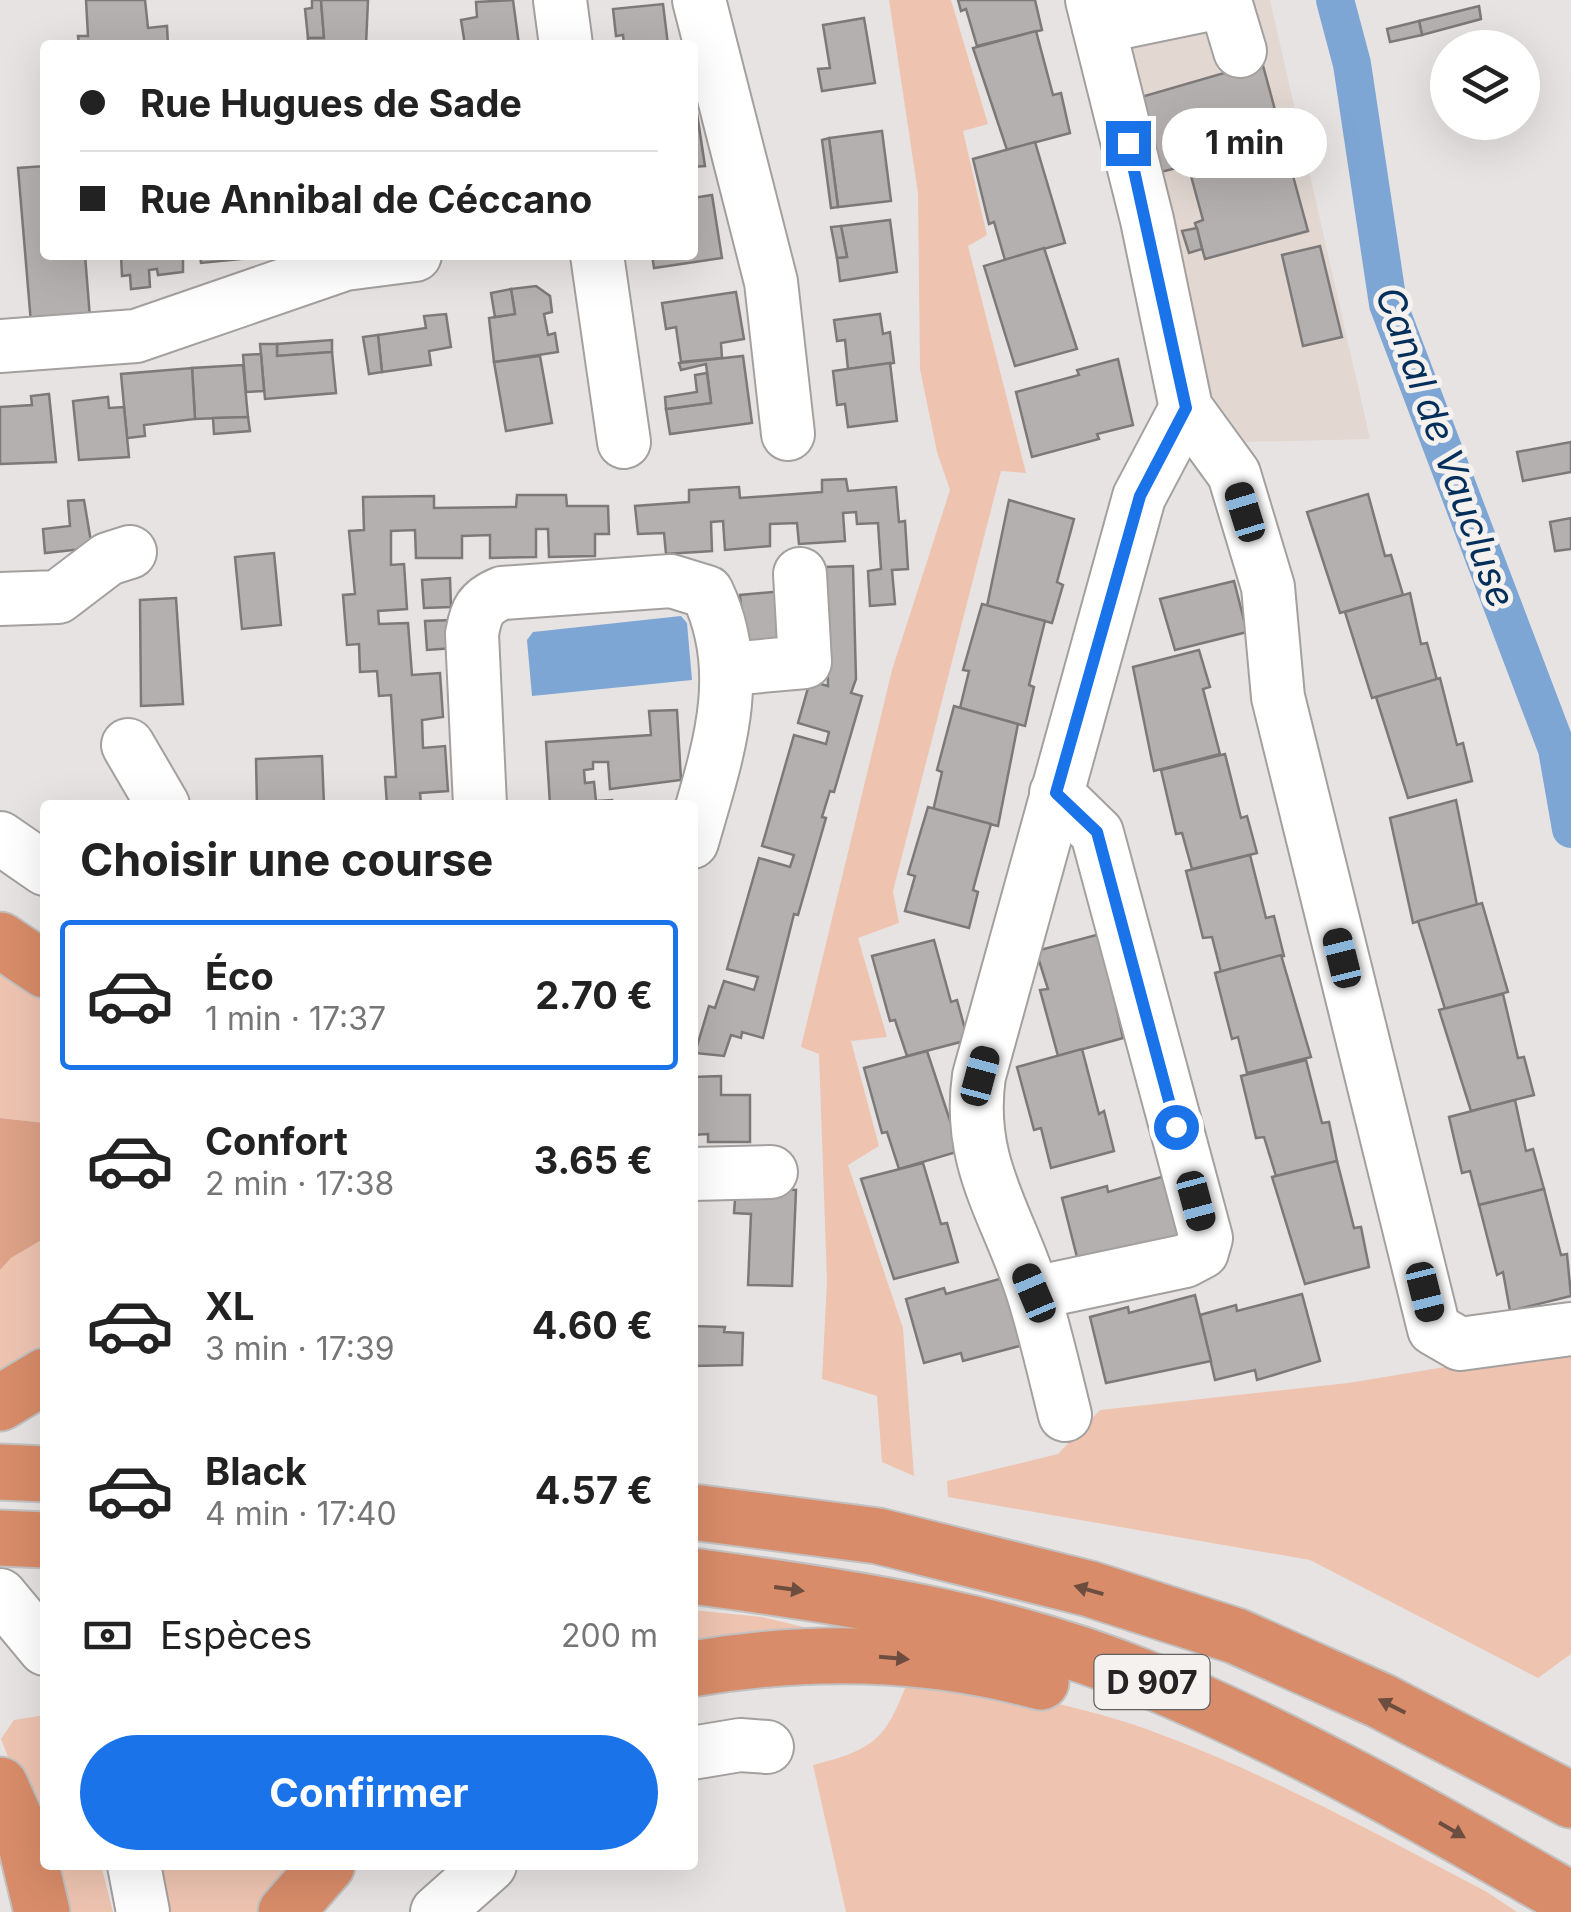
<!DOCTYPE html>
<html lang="fr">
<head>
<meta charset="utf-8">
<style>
	body { margin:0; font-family:Inter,sans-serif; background:#f6f6f6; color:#222; height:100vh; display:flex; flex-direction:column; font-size:38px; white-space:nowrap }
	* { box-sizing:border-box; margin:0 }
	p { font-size:32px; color:#767676 }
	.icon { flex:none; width:55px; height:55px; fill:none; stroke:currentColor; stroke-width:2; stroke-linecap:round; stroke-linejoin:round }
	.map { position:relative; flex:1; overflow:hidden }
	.sheet { position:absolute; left:40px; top:800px; width:658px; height:1070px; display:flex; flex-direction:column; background:#fff; border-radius:10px; box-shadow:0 10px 40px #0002 }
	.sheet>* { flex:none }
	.hud { position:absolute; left:40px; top:40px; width:658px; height:220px; border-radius:10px; box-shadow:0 10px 40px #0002; display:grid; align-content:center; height:220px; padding:0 40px; background:#fff }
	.controls { position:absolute; left:1430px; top:30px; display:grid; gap:20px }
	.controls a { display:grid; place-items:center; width:110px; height:110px; border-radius:50%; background:#fff; box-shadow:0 10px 40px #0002; font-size:50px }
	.end { position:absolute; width:45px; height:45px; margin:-22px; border:12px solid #1a73e8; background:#fff; box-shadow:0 0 0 5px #fff }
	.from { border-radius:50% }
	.bubble { position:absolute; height:70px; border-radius:35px; background:#fff; box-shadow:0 10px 40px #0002; font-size:32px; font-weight:700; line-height:70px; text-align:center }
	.car { position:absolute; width:30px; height:60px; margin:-30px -15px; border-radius:12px; box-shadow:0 0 8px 2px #0007; background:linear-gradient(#222 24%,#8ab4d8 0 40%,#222 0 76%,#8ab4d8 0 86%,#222 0) }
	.hud b { display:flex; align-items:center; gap:35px; height:95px; font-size:38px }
	.hud b+b { border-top:2px solid #e0e0e0 }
	.hud i { width:25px; height:25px; background:#222 }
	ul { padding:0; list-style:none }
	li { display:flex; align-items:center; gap:30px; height:150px; margin:0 20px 15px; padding:0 20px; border:5px solid transparent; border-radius:10px }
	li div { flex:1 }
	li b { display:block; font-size:38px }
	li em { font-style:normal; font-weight:700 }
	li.current { border-color:#1a73e8 }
	li>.icon { width:90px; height:90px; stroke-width:1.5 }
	h2 { padding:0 40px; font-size:45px; line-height:120px }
	.pay { display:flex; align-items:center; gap:25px; height:110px; padding:0 40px; font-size:38px }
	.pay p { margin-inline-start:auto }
	.primary-button { display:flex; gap:20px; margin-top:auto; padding:20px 40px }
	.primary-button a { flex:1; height:115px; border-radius:60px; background:#1a73e8; color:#fff; font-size:40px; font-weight:700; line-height:115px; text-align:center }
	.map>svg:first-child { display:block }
	.built { fill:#e2d7d1 }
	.green { fill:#eec4b1 }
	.forest { fill:#dda287 }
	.water { fill:#7ea6d4 }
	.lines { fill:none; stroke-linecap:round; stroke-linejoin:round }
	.canal { stroke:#7ea6d4; stroke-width:38 }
	.building { fill:#b4b0af; stroke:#7d7978; stroke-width:2.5 }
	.minor-casing { stroke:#a3a09f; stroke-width:56 }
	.highway-casing { stroke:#c2c1c1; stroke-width:59 }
	.minor { stroke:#fff; stroke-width:52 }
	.highway { stroke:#d88c69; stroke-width:55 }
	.oneway { fill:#6d4d3f }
	.route { stroke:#1a73e8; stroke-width:12 }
	.labels { text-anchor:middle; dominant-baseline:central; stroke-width:10; stroke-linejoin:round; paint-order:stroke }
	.shield { fill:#f4f1ef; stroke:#636160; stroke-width:2.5 }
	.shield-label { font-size:32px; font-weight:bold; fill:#252323 }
	.water-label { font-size:38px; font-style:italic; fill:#042f5a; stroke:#f4f1ef }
</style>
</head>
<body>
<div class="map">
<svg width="1571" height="1912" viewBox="0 0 1571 1912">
	<rect width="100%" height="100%" fill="#e7e3e2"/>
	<path class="built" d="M1155 0H1270L1370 439 1246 442 1196 373 1102 13Z"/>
	<g class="green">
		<path d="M889 0H951L988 124 963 131 987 235 968 246 1026 473 1001 471 893 891 899 923 858 938 887 1037 851 1041 879 1146 848 1165 903 1328 914 1476 882 1462 877 1396 822 1379 827 1281 819 1054 801 1047 892 670 950 490 937 452 920 369 918 193Z"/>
		<path d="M0 950 45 976V1123L0 1118Z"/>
		<path d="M45 1238V1350L0 1382V1270L11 1258Z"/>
		<path d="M1571 1346V1654L1538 1678 1310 1560 948 1497 947 1481 1058 1454 1100 1410 1348 1383Z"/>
		<path d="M692 1610 762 1617 808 1628 693 1643Z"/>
		<path d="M909 1678C990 1690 1071 1702 1149 1730 1267 1773 1376 1834 1487 1892L1517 1912H846L813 1765C877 1749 886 1738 909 1678Z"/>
		<path d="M45 1715V1851L1 1739 14 1720Z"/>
		<path d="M49 1865H101L113 1912H62Z"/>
		<path d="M161 1865H303L264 1912H171Z"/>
	</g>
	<path class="forest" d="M0 1118 45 1123V1238L11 1258 0 1270Z"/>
	<path class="water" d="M681 616 687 623 692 680 532 696 527 640 533 632Z"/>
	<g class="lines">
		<path class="canal" d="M1335 0 1352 64 1388 304 1557 749 1571 829"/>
	</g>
	<g class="building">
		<path d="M86 0H145L148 28 167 26 168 45H79L78 36H88Z"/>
		<path d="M312 0H321L324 38H308L305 9 312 8Z"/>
		<path d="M321 0H368L366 45H308V38H324Z"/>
		<path d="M513 0 519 45H465L461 20 477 17 476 2Z"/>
		<path d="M958 0H1035L1042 30 977 46 966 9 961 11Z"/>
		<path d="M663 4 668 45H624L623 35 616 36 613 9Z"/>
		<path d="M1479 6 1481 19 1422 35 1419 21Z"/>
		<path d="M864 18 875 83 822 91 818 69 830 68 823 25Z"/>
		<path d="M1419 21 1422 35 1390 42 1387 29Z"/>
		<path d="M1036 31 1053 95 1061 93 1070 133 1007 150 973 48Z"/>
		<path d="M1262 62 1308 231 1205 259 1195 223 1203 220 1188 165 1161 172 1141 97Z"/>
		<path d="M696 107 705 166 692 167V108Z"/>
		<path d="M882 131 891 201 838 207 829 138Z"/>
		<path d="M829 138 838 207 831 208 822 140Z"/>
		<path d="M1035 142 1065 243 1005 260 994 222 989 224 973 159Z"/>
		<path d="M45 166V255H85L90 318 31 323 18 168Z"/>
		<path d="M712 195 722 258 654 268 652 255H692V198Z"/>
		<path d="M890 220 897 272 840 281 837 258 847 257 841 226Z"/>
		<path d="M841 226 847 257 837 258 831 227Z"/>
		<path d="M1197 228 1202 249 1189 253 1182 231Z"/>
		<path d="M1320 246 1342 337 1303 346 1282 255Z"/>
		<path d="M1044 248 1077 349 1015 366 984 266Z"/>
		<path d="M121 255H183V272L158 275 157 269 149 270 150 287 131 289 130 275 122 276Z"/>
		<path d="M200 255H241L242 259 201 263Z"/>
		<path d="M536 286 550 296 552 312 544 314 548 335 555 333 558 352 494 362 489 318 515 314 511 289Z"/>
		<path d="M511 289 515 314 495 317 491 293Z"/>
		<path d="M736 292 744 339 721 343 722 358 681 362 676 327 666 329 662 303Z"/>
		<path d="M446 314 451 347 429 351 431 365 382 372 378 335 426 328 424 316Z"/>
		<path d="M880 314 883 334 890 332 894 363 848 369 845 340 837 341 834 320Z"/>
		<path d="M378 335 382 372 369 374 363 337Z"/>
		<path d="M332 340V352L277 356V344Z"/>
		<path d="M260 344H277V356L332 352 336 393 265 399Z"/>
		<path d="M261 354 264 391 246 392 243 355Z"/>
		<path d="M540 356 552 423 506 431 494 362Z"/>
		<path d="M743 356 752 423 670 434 666 409 711 403 706 364 681 370 679 363Z"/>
		<path d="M1118 359 1133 425 1097 434 1099 439 1032 457 1016 392 1079 375 1077 370Z"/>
		<path d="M890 363 897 421 848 427 845 404 837 405 833 371Z"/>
		<path d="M243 365 248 417 195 419 192 368Z"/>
		<path d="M192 368 195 419 144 425 145 436 127 438 121 374Z"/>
		<path d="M707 373 711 403 666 409 665 397 697 392 695 375Z"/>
		<path d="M49 394 56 462 0 464V407L32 405 31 396Z"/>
		<path d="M108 397 109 408 124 407 129 457 79 460 73 401Z"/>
		<path d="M248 417 250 431 214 434 213 418Z"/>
		<path d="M1571 442V472L1523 481 1517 452Z"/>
		<path d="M846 479 848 491 896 487 899 522 905 521 908 569 892 570 895 604 870 606 868 571 881 569 878 523 857 524 856 512 843 513 845 541 799 544 797 523 770 524V546L725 550 723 521 711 522 712 551 666 554 664 533 638 534 635 506 689 502V490L739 487 740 498 822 492V480Z"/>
		<path d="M1368 494 1385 556 1391 555 1403 595 1340 613 1307 512Z"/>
		<path d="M517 495H566L567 506H608L609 534H595V556L549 557 548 529H536V557L490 558V535L462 536V558H416L415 530 391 531V565L404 564 407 609 378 611 379 624 408 623 412 675 440 673 443 717 422 720 423 748 445 746 448 791 420 793 421 805H387L385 777H396L391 695 379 696 377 671 360 672 359 644 347 645 343 595 355 594 349 531 364 530 363 497 434 496V508L516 507Z"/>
		<path d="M84 500 92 548 45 553 43 529 70 526 68 501Z"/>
		<path d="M1009 500 1074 519 1057 582 1063 585 1052 623 987 606Z"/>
		<path d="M1571 518V549L1555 551 1550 522Z"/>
		<path d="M274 553 281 625 242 629 235 557Z"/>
		<path d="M853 566 856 679 851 693 862 696 834 792 830 791 822 817 826 818 798 915 794 914 763 1038 742 1032 741 1038 731 1035 724 1056 695 1053 709 1006 715 1008 724 981 754 990 758 977 727 969 759 858 790 867 794 855 762 846 794 735 826 744 829 732 798 723 810 681 828 686 825 567Z"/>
		<path d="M450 578 451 607 424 608 422 580Z"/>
		<path d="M1234 581 1247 632 1175 650 1160 599Z"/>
		<path d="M783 591 788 645 745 648 740 595Z"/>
		<path d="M1410 593 1421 644 1427 643 1437 680 1372 698 1345 612Z"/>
		<path d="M176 598 183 704 141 706 140 600Z"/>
		<path d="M982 604 1045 621 1029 685 1034 687 1025 726 960 708 969 671 963 670Z"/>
		<path d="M452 620 454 648 427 650 425 621Z"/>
		<path d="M1199 650 1210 687 1203 689 1220 754 1154 771 1133 667Z"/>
		<path d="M1440 678 1457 745 1463 743 1472 781 1408 798 1376 697Z"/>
		<path d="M954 706 1018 724 998 826 933 811 942 772 937 770Z"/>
		<path d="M677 710 681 780 610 789 608 762H593V769L584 770 585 783 594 782 596 801 612 800V805L550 804 546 742 651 735 649 711Z"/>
		<path d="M1225 754 1241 818 1247 816 1257 853 1192 869 1182 833 1176 834 1161 770Z"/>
		<path d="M322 756 324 805H257L256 759Z"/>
		<path d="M1456 800 1477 905 1413 923 1390 818Z"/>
		<path d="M928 807 991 824 973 890 978 892 969 928 905 911 915 876 908 874Z"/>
		<path d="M1250 855 1266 918 1274 916 1284 956 1221 972 1212 937 1203 938 1186 871Z"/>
		<path d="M1482 903 1508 992 1445 1009 1418 921Z"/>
		<path d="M1100 934 1123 1038 1058 1056 1040 990 1048 989 1036 951Z"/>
		<path d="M934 940 951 1002 957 1000 968 1040 907 1056 895 1020 890 1021 872 956Z"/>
		<path d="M1281 955 1311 1057 1247 1073 1238 1037 1232 1039 1215 973Z"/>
		<path d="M1503 994 1518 1058 1524 1057 1534 1095 1471 1111 1439 1010Z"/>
		<path d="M1082 1049 1099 1114 1104 1111 1114 1151 1051 1168 1041 1128 1034 1130 1017 1067Z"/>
		<path d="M927 1051 960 1151 899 1169 887 1132 882 1133 864 1068Z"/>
		<path d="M1306 1060 1322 1123 1329 1122 1337 1161 1276 1176 1264 1137 1256 1138 1241 1076Z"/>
		<path d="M721 1076V1095H750V1142H708V1134L692 1135V1077Z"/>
		<path d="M1515 1100 1526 1151 1533 1149 1544 1189 1479 1205 1470 1171 1462 1173 1449 1117Z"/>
		<path d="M1337 1161 1354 1228 1361 1227 1369 1267 1305 1284 1272 1177Z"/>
		<path d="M923 1163 941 1224 947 1223 958 1262 894 1279 861 1179Z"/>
		<path d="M1165 1176 1182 1242 1079 1265 1062 1198 1107 1186 1108 1192Z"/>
		<path d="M736 1187 796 1190 792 1286 748 1285 751 1214 734 1213Z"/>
		<path d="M1544 1189 1561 1255 1567 1254 1571 1296 1510 1311 1503 1272 1497 1275 1479 1205Z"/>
		<path d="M1010 1276 1027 1344 963 1361 961 1353 924 1363 906 1299 944 1288 946 1294Z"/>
		<path d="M1302 1294 1320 1361 1257 1380 1255 1370 1215 1380 1200 1315 1236 1305 1237 1311Z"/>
		<path d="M1195 1295 1211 1361 1106 1383 1090 1317 1128 1307 1129 1313Z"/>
		<path d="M692 1326 725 1327 724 1332 743 1333 742 1365 692 1366Z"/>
	</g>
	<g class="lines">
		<defs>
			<g id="minor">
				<path d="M560 0 566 45"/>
				<path d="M699 0 771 282 788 434"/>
				<path d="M1092 0 1147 220 1186 408 1234 474 1268 587 1278 697 1434 1329 1460 1344 1571 1329"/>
				<path d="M1099 27 1225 1 1240 51"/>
				<path d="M597 255 624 442"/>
				<path d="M0 346 136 336 345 264 415 255"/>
				<path d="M0 599 58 597 108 559 130 552"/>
				<path d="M729 669 805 662 800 574"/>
				<path d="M128 745 163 805"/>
				<path d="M480 805 472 634C476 611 480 602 502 593L671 581 707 592C747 676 716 757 692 842"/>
				<path d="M0 838 45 869"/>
				<path d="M692 1174 771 1172"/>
				<path d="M1034 1293 1185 1261 1202 1252 1206 1238 1097 833 1056 793"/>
				<path d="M1065 1415C1055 1375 1046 1335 1034 1296 1010 1217 966 1164 979 1076L1139 497 1186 408"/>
				<path d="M0 1595 45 1649"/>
				<path d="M692 1753 740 1745 767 1747"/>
				<path d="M134 1865 143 1912"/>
				<path d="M437 1912 490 1865"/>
			</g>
			<g id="highway">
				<path d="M0 940 45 970"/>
				<path d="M0 1403 45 1376"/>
				<path d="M0 1472 45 1474"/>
				<path d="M692 1512 878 1536 1090 1589 1236 1636 1381 1701 1571 1800"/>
				<path d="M0 1538 45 1540"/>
				<path d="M692 1576C843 1596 1000 1619 1142 1677 1291 1739 1432 1819 1571 1900"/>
				<path d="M692 1669C808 1649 927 1651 1041 1682"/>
				<path d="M0 1785 25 1841 42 1912"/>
				<path d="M286 1912 327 1865"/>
			</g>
		</defs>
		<use href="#minor" class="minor-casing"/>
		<use href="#highway" class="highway-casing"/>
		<use href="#minor" class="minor"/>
		<use href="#highway" class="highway"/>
	</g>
	<defs><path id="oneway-solid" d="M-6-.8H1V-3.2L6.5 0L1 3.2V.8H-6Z" transform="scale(2.5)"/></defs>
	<g class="oneway">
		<use href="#oneway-solid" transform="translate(789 1589) rotate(8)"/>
		<use href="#oneway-solid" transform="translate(1089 1590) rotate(-164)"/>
		<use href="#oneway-solid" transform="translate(894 1658) rotate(5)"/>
		<use href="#oneway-solid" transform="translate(1392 1706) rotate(-153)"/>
		<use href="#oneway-solid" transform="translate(1452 1830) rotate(30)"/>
	</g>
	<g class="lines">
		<path class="route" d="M1128 143 1186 408 1140 496 1056 793 1097 832 1176 1127"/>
	</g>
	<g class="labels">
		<rect class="shield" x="1094.5" y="1655" width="115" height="54" rx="8"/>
		<g class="shield-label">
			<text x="1152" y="1682">D 907</text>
		</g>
		<g class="water-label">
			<text transform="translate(1446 447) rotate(70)">Canal de Vaucluse</text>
		</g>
	</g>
</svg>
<div class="controls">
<a><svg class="icon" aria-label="layers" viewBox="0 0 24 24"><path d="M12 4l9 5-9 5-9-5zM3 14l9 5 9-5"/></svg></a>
</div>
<i class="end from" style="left:1176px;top:1127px"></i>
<i class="end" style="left:1128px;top:143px"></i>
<div class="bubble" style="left:1162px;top:108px;width:165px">1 min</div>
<i class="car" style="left:1245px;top:512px;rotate:343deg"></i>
<i class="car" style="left:1342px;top:958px;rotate:346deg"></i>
<i class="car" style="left:980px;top:1076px;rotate:15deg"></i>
<i class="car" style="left:1196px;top:1201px;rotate:165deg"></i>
<i class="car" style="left:1425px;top:1292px;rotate:166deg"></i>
<i class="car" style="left:1034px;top:1293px;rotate:337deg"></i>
<div class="hud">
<b><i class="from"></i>Rue Hugues de Sade</b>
<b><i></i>Rue Annibal de Céccano</b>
</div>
<section class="sheet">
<h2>Choisir une course</h2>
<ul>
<li class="current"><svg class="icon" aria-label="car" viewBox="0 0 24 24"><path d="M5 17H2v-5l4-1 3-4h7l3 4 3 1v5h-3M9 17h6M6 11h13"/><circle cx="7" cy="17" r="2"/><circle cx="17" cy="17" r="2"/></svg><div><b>Éco</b><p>1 min · 17:37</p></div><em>2.70 €</em></li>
<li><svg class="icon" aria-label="car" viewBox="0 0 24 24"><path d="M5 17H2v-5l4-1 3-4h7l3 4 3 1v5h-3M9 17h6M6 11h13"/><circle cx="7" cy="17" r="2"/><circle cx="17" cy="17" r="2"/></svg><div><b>Confort</b><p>2 min · 17:38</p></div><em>3.65 €</em></li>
<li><svg class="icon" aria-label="car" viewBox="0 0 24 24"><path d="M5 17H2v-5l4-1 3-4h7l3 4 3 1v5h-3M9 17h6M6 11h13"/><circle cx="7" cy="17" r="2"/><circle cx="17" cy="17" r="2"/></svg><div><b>XL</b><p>3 min · 17:39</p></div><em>4.60 €</em></li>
<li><svg class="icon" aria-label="car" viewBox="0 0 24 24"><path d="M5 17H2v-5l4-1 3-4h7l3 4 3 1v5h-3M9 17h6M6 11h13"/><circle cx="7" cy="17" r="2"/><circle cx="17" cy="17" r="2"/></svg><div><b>Black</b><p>4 min · 17:40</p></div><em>4.57 €</em></li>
</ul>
<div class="pay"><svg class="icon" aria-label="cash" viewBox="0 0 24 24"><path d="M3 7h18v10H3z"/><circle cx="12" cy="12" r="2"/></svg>Espèces<p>200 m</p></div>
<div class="primary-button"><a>Confirmer</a></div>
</section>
</div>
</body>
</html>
